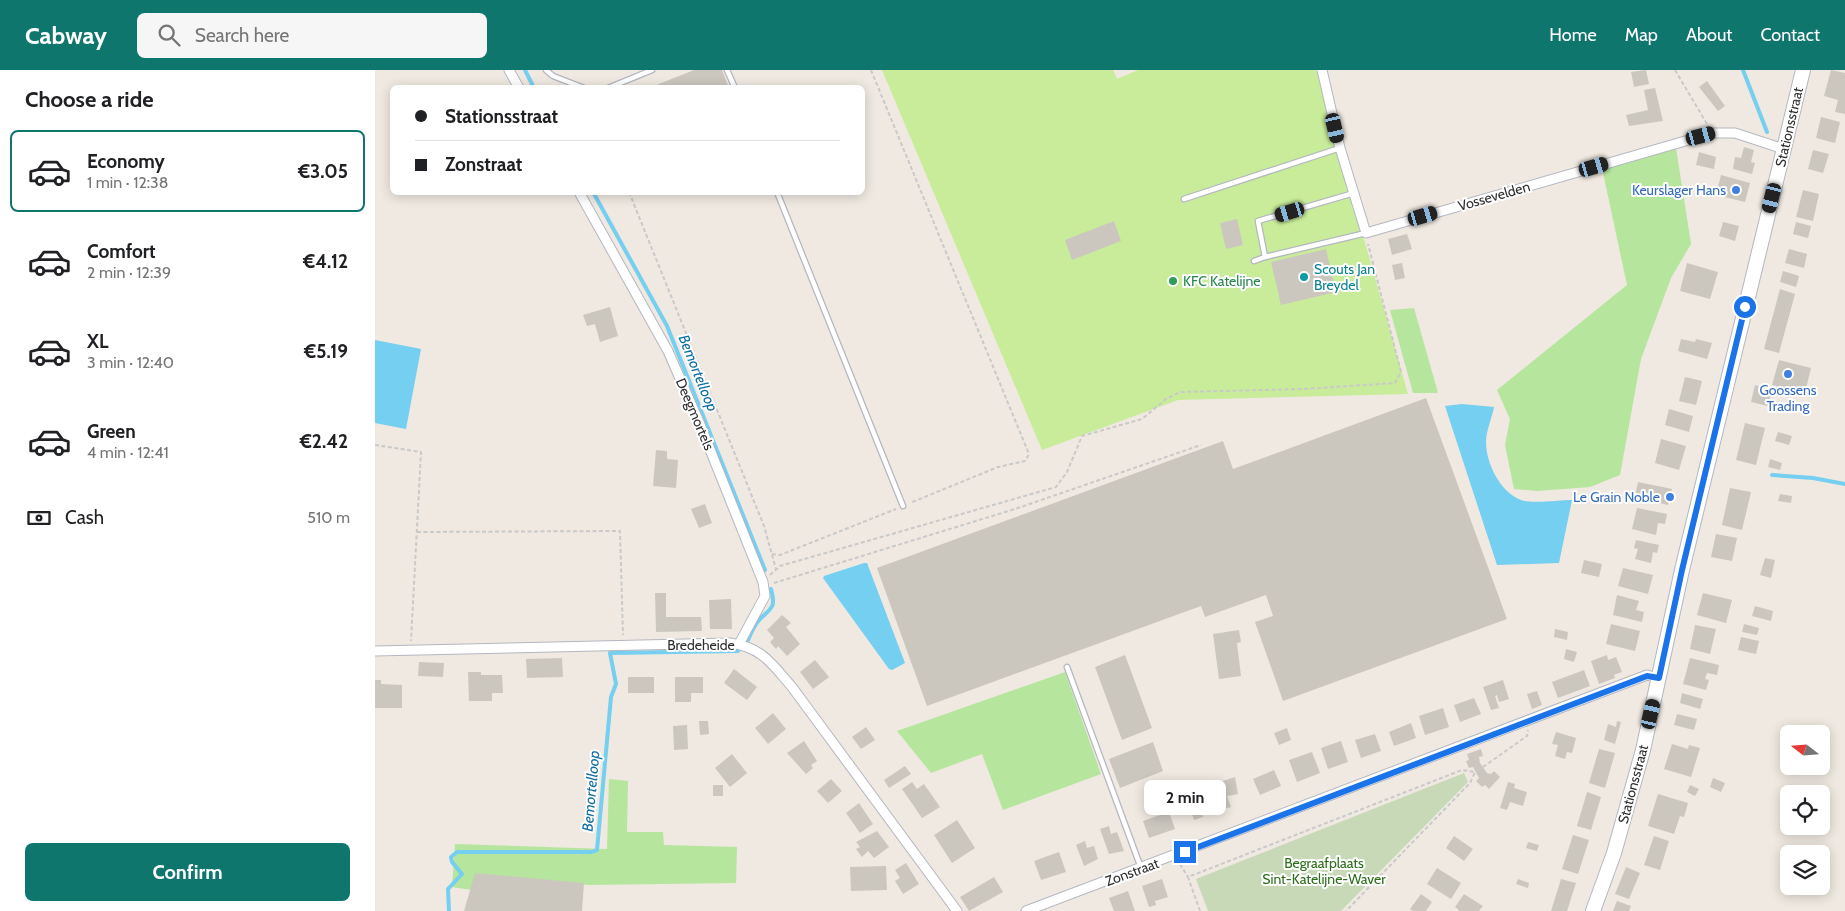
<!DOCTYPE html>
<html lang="en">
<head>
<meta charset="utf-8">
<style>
	body { margin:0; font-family:Cabin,sans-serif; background:#f6f6f6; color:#202124; height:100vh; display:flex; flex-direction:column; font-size:19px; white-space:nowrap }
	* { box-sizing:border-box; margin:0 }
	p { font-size:16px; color:#757577 }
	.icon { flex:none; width:28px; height:28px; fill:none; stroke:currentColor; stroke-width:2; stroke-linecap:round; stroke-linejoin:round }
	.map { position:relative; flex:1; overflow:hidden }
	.details { display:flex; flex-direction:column; background:#fff; width:375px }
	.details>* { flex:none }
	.hud { position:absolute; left:15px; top:15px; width:475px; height:110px; border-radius:8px; box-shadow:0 2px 12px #0003; display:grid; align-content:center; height:110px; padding:0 25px; background:#fff }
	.needle { width:32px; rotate:287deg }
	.buttons { position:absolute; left:1405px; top:655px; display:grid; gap:10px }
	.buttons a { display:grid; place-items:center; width:50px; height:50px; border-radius:8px; background:#fff; box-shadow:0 2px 12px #0003; font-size:25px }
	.end { position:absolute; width:22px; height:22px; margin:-11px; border:6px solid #1a73e8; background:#fff; box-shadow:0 0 0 2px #fff }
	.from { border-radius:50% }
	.bubble { position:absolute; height:35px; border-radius:8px; background:#fff; box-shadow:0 2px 12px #0003; font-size:16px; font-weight:700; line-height:35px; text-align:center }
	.car { position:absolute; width:15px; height:30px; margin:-15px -8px; border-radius:6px; box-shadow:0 0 4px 1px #0007; background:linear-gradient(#222 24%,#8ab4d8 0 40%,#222 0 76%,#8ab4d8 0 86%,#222 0) }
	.hud b { display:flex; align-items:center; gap:18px; height:48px; font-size:19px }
	.hud b+b { border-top:1px solid #e0e0e0 }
	.hud i { width:12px; height:12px; background:#202124 }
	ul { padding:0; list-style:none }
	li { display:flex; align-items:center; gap:15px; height:82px; margin:0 10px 8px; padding:0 15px; border:2px solid transparent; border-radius:8px }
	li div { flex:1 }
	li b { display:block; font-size:19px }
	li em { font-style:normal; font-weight:700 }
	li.active { border-color:#0f766e }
	li>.icon { width:45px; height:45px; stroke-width:1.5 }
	h2 { padding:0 25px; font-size:22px; line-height:60px }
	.pay { display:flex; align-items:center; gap:12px; height:55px; padding:0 25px; font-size:19px }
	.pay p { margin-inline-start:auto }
	.button { display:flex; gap:10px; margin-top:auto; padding:10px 25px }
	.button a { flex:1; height:58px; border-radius:8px; background:#0f766e; color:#fff; font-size:20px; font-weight:700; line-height:58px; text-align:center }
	header { display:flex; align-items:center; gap:30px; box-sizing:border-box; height:70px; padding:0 25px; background:#0f766e; color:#fff }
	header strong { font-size:24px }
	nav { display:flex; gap:28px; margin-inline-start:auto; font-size:18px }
	.search { width:350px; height:45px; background:#f6f6f6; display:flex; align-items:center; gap:12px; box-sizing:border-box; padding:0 18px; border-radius:8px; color:#757577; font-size:19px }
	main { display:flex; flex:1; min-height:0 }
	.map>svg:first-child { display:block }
	.green { fill:#b6e59e }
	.cemetery { fill:#c8d9b8 }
	.pitch { fill:#c9ec9a }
	.water { fill:#75cff0 }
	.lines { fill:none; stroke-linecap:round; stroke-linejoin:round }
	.stream { stroke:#75cff0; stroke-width:4 }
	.building { fill:#cbc7bf }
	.lane-casing { stroke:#b4b7c1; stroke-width:7 }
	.street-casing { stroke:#b4b7c1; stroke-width:11 }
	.secondary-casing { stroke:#b4b7c1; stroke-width:16 }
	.path { stroke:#c9c9c9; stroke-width:2; stroke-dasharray:4 2.5; stroke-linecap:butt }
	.lane { stroke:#fff; stroke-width:4.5 }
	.street { stroke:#fff; stroke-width:9 }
	.secondary { stroke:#fff; stroke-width:14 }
	.route { stroke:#1a73e8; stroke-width:6 }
	.shop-dot { fill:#3f7fe0; stroke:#fff; stroke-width:2 }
	.culture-dot { fill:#0f9aa8; stroke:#fff; stroke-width:2 }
	.leisure-dot { fill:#2e9e5b; stroke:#fff; stroke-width:2 }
	.labels { text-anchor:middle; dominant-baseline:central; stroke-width:4; stroke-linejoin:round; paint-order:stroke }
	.street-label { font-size:14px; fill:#2e2e2e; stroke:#fff }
	.shop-label { font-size:14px; fill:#366cbe; stroke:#fff; text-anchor:end }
	.culture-label { font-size:14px; fill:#0d838f; stroke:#fff; text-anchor:start }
	.leisure-label { font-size:14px; fill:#27864d; stroke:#fff; text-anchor:start }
	.park-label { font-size:14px; fill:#2c6e1b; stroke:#fff }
	.water-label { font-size:15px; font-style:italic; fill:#0d6fa3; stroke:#fff }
</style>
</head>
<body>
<header>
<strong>Cabway</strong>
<div class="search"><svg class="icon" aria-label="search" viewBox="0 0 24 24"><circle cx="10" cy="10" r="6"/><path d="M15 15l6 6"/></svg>Search here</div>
<nav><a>Home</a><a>Map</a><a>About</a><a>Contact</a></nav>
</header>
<main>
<section class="details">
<h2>Choose a ride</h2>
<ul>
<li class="active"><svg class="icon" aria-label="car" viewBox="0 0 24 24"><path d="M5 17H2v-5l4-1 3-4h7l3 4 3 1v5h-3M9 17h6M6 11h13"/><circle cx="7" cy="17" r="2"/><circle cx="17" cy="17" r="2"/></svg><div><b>Economy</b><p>1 min · 12:38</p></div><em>€3.05</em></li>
<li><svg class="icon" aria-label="car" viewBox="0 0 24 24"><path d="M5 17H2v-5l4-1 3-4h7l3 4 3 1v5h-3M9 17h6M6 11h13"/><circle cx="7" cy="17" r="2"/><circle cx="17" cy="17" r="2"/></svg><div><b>Comfort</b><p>2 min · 12:39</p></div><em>€4.12</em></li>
<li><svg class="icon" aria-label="car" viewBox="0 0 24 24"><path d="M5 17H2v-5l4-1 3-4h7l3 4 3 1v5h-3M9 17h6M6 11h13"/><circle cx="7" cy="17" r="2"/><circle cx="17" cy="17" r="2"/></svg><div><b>XL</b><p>3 min · 12:40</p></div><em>€5.19</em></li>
<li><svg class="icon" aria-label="car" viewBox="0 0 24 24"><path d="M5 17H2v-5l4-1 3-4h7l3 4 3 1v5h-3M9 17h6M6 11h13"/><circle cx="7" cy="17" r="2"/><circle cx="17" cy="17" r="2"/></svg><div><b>Green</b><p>4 min · 12:41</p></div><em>€2.42</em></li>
</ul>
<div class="pay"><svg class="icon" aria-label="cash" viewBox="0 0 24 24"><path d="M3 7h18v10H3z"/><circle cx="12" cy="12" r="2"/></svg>Cash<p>510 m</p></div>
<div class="button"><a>Confirm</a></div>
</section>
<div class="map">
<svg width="1470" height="841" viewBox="0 0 1470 841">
	<rect width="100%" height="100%" fill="#efe9e1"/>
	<g class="green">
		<path d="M1301 78 1316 174 1296 208 1266 289 1245 405 1215 417 1162 421 1139 419 1130 375 1135 349 1122 320 1252 215 1227 98Z"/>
		<path d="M1039 238 1063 323H1038L1015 240Z"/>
		<path d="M690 602 726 704 628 740 607 684 556 703 522 661Z"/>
		<path d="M234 709 253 711 252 762H288L289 775 362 777 361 813 213 815 102 804 97 820 77 817 80 774 232 779Z"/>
	</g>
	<path class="cemetery" d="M1089 703 1093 712 966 841H833L821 809Z"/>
	<path class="pitch" d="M507 0H738L742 9 763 0H941L1033 324 803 330 667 380Z"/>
	<g class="water">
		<path d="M0 270 46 279 31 359 0 353Z"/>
		<path d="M1087 334 1119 337C1117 348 1111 361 1111 372 1111 393 1125 422 1146 430 1157 434 1184 430 1197 430L1184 493 1122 495 1070 336Z"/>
		<path d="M489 493H492L530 593 517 600 514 599 448 508 449 506Z"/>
	</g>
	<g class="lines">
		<g class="stream">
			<path d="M150 0 159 18"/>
			<path d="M1368 0 1392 62"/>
			<path d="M218 122 292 256 390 500"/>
			<path d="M1397 405 1438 408 1470 414"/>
			<path d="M373 570C376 563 379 555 385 549 397 537 401 538 396 519"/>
			<path d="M74 841 73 819 87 804 77 792 76 787 82 782H217L222 780 236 627 241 614 235 583 363 581"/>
		</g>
	</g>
	<g class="building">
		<path d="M319 0H347L354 18H280L279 16Z"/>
		<path d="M1271 0 1274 14 1259 17 1256 2Z"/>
		<path d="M1456 0 1470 3V44L1460 42 1463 30 1449 26Z"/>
		<path d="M1332 11 1350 36 1343 41 1324 17Z"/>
		<path d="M1280 18 1288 51 1254 56 1251 45 1273 40 1269 20Z"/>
		<path d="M1446 47 1465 52 1460 73 1441 68Z"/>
		<path d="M1369 77 1379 80 1376 92 1380 93 1377 104 1358 99 1360 87 1366 88Z"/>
		<path d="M1438 80 1454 84 1448 103 1433 99Z"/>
		<path d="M1324 82 1341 87 1339 99 1321 95Z"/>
		<path d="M1346 105 1375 113 1370 132 1341 125Z"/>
		<path d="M1428 120 1444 124 1438 151 1421 147Z"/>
		<path d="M862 149 868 175 851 179 845 153Z"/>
		<path d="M739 151 746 171 697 190 690 170Z"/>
		<path d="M1348 152 1364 156 1360 171 1344 166Z"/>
		<path d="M1421 152 1436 156 1433 168 1418 164Z"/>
		<path d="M1032 164 1037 179 1017 185 1013 169Z"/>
		<path d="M951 179 961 222 906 235 896 192Z"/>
		<path d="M1414 179 1432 184 1429 198 1410 193Z"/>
		<path d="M1027 193 1030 208 1020 210 1017 195Z"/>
		<path d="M1312 193 1343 202 1335 229 1305 221Z"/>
		<path d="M1408 201 1424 206 1421 217 1405 212Z"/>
		<path d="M1405 219 1420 224 1404 283 1389 279Z"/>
		<path d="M235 237 243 266 225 272 220 254 212 256 208 245Z"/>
		<path d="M1306 269 1320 272 1321 269 1337 273 1332 289 1303 281Z"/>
		<path d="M1404 290 1436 298 1430 323 1397 315Z"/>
		<path d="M1310 307 1327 311 1321 335 1304 331Z"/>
		<path d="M1380 315 1397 320 1393 336 1376 332Z"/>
		<path d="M1051 328 1132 549 908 631 880 552 898 546 891 525 830 547 826 536 552 636 502 498 848 371 858 399Z"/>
		<path d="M1294 339 1318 346 1314 362 1290 355Z"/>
		<path d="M1370 353 1390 358 1381 395 1361 390Z"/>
		<path d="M1403 362 1417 366 1414 375 1400 371Z"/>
		<path d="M1286 369 1311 376 1304 400 1280 393Z"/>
		<path d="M281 380 292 381V389L303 390 301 418 278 416Z"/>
		<path d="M1395 389 1407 393 1405 400 1393 397Z"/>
		<path d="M1263 412 1297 419 1293 435 1260 427Z"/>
		<path d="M1355 418 1376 422 1367 460 1347 455Z"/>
		<path d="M1405 424 1417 426 1416 433 1403 431Z"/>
		<path d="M330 434 337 453 324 458 316 439Z"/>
		<path d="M1262 438 1292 444 1290 454 1283 453 1281 465 1257 459Z"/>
		<path d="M1341 464 1362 468 1357 491 1336 487Z"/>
		<path d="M1261 470 1284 475 1282 483 1278 482 1276 493 1260 489 1263 479 1259 478Z"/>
		<path d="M1390 488 1400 490 1396 508 1385 505Z"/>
		<path d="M1209 490 1227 494 1224 507 1206 503Z"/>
		<path d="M1248 498 1278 505 1273 524 1243 516Z"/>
		<path d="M280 523H291V547H326L327 561 281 562Z"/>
		<path d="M1328 523 1357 530 1351 553 1322 545Z"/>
		<path d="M1242 525 1264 531 1261 540 1269 542 1267 552 1238 545Z"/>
		<path d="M356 529 357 559H335L334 530Z"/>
		<path d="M1380 536 1398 541 1396 551 1377 546Z"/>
		<path d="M407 545 416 553 411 557 425 574 412 586 403 576 401 579 395 572 399 568 392 560Z"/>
		<path d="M1236 554 1265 561 1260 581 1231 574Z"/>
		<path d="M1369 554 1384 558 1382 565 1367 562Z"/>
		<path d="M1320 555 1341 559 1335 584 1315 579Z"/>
		<path d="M1180 559 1193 562 1192 570 1179 567Z"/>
		<path d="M864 560 866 572 862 573 866 606 844 609 838 564Z"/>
		<path d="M1366 567 1384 571 1381 584 1363 580Z"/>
		<path d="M1191 579 1202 582 1199 592 1189 589Z"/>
		<path d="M750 585 777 658 747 670 720 597Z"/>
		<path d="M1232 585 1233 590 1241 587 1247 602 1239 605 1240 608 1224 614 1216 591Z"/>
		<path d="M187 588 188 607 152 608 151 589Z"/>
		<path d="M1315 588 1344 595 1342 605 1332 603 1330 609 1334 610 1331 620 1308 614Z"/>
		<path d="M440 590 454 607 438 619 425 602Z"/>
		<path d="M44 592 69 593 68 607 43 606Z"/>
		<path d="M359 599 382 617 372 630 349 613Z"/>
		<path d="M1209 600 1215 616 1183 628 1177 612Z"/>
		<path d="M93 602H106V605H127L128 623H117V631H94Z"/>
		<rect x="253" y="607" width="26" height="16"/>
		<path d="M300 607H328V623H316V632H300Z"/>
		<path d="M0 610H6V614L27 615V638H0Z"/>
		<path d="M1128 610 1134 629 1124 632 1122 625 1120 626 1124 638 1116 640 1108 617Z"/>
		<path d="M1162 621 1167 635 1157 639 1152 624Z"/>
		<path d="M1307 623 1328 629 1325 639 1305 633Z"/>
		<path d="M1099 628 1106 644 1085 652 1079 635Z"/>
		<path d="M1068 638 1074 657 1050 665 1044 646Z"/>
		<path d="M398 643 411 659 393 674 380 658Z"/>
		<path d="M1302 644 1322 649 1319 660 1299 655Z"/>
		<path d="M324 651H333L334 664 325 665Z"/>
		<path d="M1242 651 1246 652 1240 674 1229 670 1233 654 1241 657Z"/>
		<path d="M1036 653 1041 668 1019 676 1014 662Z"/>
		<path d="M312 655 313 679 299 680 298 656Z"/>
		<path d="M491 657 500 670 486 679 477 667Z"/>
		<path d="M912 658 916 670 904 675 899 663Z"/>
		<path d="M1181 662 1201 668 1197 683 1192 682 1190 689 1180 686 1183 675 1177 674Z"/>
		<path d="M1000 664 1006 681 986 688 980 670Z"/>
		<path d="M429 671 442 691 436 695 438 698 431 704 412 683Z"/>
		<path d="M966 671 973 692 953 699 946 678Z"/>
		<path d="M778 672 788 701 745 718 734 689Z"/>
		<path d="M1297 674 1313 679 1314 675 1325 678 1316 707 1289 699Z"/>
		<path d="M1106 679 1108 686 1104 687 1105 693 1112 703 1116 704 1119 701 1125 707 1114 719 1110 715 1107 717 1101 711 1104 708 1098 697 1094 698 1091 691 1094 690 1092 684Z"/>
		<path d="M1224 679 1240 683 1230 718 1214 713Z"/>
		<path d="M937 682 945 703 922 712 914 690Z"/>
		<path d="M357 684 372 703 355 717 340 698Z"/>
		<path d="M530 696 536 704 514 718 509 710Z"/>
		<path d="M899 700 906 716 885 725 878 709Z"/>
		<path d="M860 707 863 724 852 726 856 737 848 739 839 714Z"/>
		<path d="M1338 708 1350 713 1346 722 1335 717Z"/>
		<path d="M456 709 467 721 453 733 442 721Z"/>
		<path d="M537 712 542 719 549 714 565 737 547 748 527 719Z"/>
		<path d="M1133 712 1140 714 1139 718 1152 722 1148 736 1135 732 1132 740 1125 738Z"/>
		<rect x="338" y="715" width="10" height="11"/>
		<path d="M1315 715 1324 719 1320 726 1312 722Z"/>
		<path d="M829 719 837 740 827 743 828 747 819 750 811 726Z"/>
		<path d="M1212 722 1226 727 1216 760 1202 756Z"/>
		<path d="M1283 724 1313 733 1309 747 1305 746 1299 764 1273 756Z"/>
		<path d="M484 733 498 754 485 763 471 743Z"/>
		<path d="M794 742 800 759 774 768 768 751Z"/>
		<path d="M582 750 600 778 577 793 559 765Z"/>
		<path d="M734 756 736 764 742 762 749 781 734 784 725 759Z"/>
		<path d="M502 761 514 777 499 788 493 781 487 787 481 779 485 777 481 772Z"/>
		<path d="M1198 765 1214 770 1203 804 1187 799Z"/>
		<path d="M1079 766 1098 779 1089 791 1071 778Z"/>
		<path d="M1279 766 1294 771 1285 800 1269 795Z"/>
		<path d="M710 771 712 778 719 776 723 789 709 796 701 775Z"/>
		<path d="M1153 772 1164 775 1162 781 1151 778Z"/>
		<path d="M684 782 691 802 666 810 659 791Z"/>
		<path d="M531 793 544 814 528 824 520 811 525 808 520 800Z"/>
		<path d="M511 796 512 820 476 821 475 797Z"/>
		<path d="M1251 797 1265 803 1254 829 1240 824Z"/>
		<path d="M1062 798 1086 813 1076 829 1052 814Z"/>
		<path d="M100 803 209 813 207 841H89Z"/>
		<path d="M619 807 628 822 594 841 585 827Z"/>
		<path d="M787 809 793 827 780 831 781 835 774 837 767 816Z"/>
		<path d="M1143 809 1154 813 1153 818 1141 814Z"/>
		<path d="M1186 809 1201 813 1192 841H1176Z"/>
		<path d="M753 821 760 841H739L734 828Z"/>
		<path d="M1046 824 1057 832 1051 841H1038L1035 839Z"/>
		<path d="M1089 824 1108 836 1104 841H1085L1080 837Z"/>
		<path d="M1242 831 1256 836 1254 841H1238Z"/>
	</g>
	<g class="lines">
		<defs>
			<g id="lane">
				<path d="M171 0 178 6 209 18"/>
				<path d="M352 0 360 18"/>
				<path d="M233 18 277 0"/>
				<path d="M402 122 528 436"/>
				<path d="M979 123 883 151 890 187 991 163"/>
				<path d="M809 129 965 78"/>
				<path d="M879 191 890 187"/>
				<path d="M692 597 766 798"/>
			</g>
			<g id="street">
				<path d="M134 0 144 18"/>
				<path d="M947 0 965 78 991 163 1338 63H1360L1409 79"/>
				<path d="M204 122 293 281 324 352 388 512 390 526 364 574"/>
				<path d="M0 581 355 573C387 577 397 594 417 617L582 841"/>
				<path d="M651 841 1272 605 1283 608"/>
			</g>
			<path id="secondary" d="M1218 841 1239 783 1268 680 1307 500 1428 0"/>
		</defs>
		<use href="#lane" class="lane-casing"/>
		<use href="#street" class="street-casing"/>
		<use href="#secondary" class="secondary-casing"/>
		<g class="path">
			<path d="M496 0 654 384 650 391 623 397 535 433"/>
			<path d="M1300 0 1332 54"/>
			<path d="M254 122 389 456 401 499"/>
			<path d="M0 375 46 382 36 571"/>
			<path d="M42 462 245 461 248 565"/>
			<path d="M397 484 405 485 521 439"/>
			<path d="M395 505 405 496 681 417 692 402 707 366 767 349 791 329 805 322 929 319 1020 313 1026 302 993 174"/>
			<path d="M399 513 640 439 826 375"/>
			<path d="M1108 697 1152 666 1153 660"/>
			<path d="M805 794 813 807"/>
			<path d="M825 841 813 807 1087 700 1100 702 1095 713 971 841"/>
		</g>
		<use href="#lane" class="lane"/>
		<use href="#street" class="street"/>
		<use href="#secondary" class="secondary"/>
	</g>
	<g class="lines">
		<path class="route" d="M810 782 1272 606 1284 608 1307 500 1370 237"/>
	</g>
	<g class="shop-dot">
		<circle cx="1361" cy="120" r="5"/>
		<circle cx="1413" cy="304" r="5"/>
		<circle cx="1295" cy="427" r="5"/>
	</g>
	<circle class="culture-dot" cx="929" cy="207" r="5"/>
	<circle class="leisure-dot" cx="798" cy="211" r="5"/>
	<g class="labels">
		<g class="street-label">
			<text transform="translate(1414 57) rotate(-77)">Stationsstraat</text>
			<text transform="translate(1119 126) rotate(-16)">Vossevelden</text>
			<text transform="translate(320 344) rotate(67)">Deegmortels</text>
			<text x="326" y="575">Bredeheide</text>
			<text transform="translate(1258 714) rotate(-75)">Stationsstraat</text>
			<text transform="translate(757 802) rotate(-20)">Zonstraat</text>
		</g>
		<g class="shop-label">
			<text x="1351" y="120">Keurslager Hans</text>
			<text x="1413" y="320" text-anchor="middle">Goossens<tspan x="1413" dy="16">Trading</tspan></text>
			<text x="1285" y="427">Le Grain Noble</text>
		</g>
		<g class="culture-label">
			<text x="939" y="199">Scouts Jan<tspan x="939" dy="16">Breydel</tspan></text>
		</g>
		<g class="leisure-label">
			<text x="808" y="211">KFC Katelijne</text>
		</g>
		<g class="park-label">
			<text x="949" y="793">Begraafplaats<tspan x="949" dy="16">Sint-Katelijne-Waver</tspan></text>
		</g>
		<g class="water-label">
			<text transform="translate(323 303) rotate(68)">Bemortelloop</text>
			<text transform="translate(216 721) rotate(-85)">Bemortelloop</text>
		</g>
	</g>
</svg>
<div class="buttons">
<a><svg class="needle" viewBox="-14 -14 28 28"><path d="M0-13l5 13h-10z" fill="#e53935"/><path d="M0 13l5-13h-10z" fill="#757577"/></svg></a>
<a><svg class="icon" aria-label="locate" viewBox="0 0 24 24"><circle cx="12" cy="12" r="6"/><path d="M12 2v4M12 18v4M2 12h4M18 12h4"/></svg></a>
<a><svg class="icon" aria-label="layers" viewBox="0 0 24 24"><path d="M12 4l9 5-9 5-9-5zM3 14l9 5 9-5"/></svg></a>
</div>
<i class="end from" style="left:1370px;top:237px"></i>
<i class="end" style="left:810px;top:782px"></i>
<div class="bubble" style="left:769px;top:710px;width:82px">2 min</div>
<i class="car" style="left:960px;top:58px;rotate:167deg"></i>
<i class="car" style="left:1326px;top:66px;rotate:75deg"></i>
<i class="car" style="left:1219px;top:97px;rotate:74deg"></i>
<i class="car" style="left:1397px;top:128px;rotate:194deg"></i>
<i class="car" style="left:915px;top:142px;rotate:253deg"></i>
<i class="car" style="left:1048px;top:146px;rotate:74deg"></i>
<i class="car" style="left:1276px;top:644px;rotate:13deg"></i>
<div class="hud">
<b><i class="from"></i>Stationsstraat</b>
<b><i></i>Zonstraat</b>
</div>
</div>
</main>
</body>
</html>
